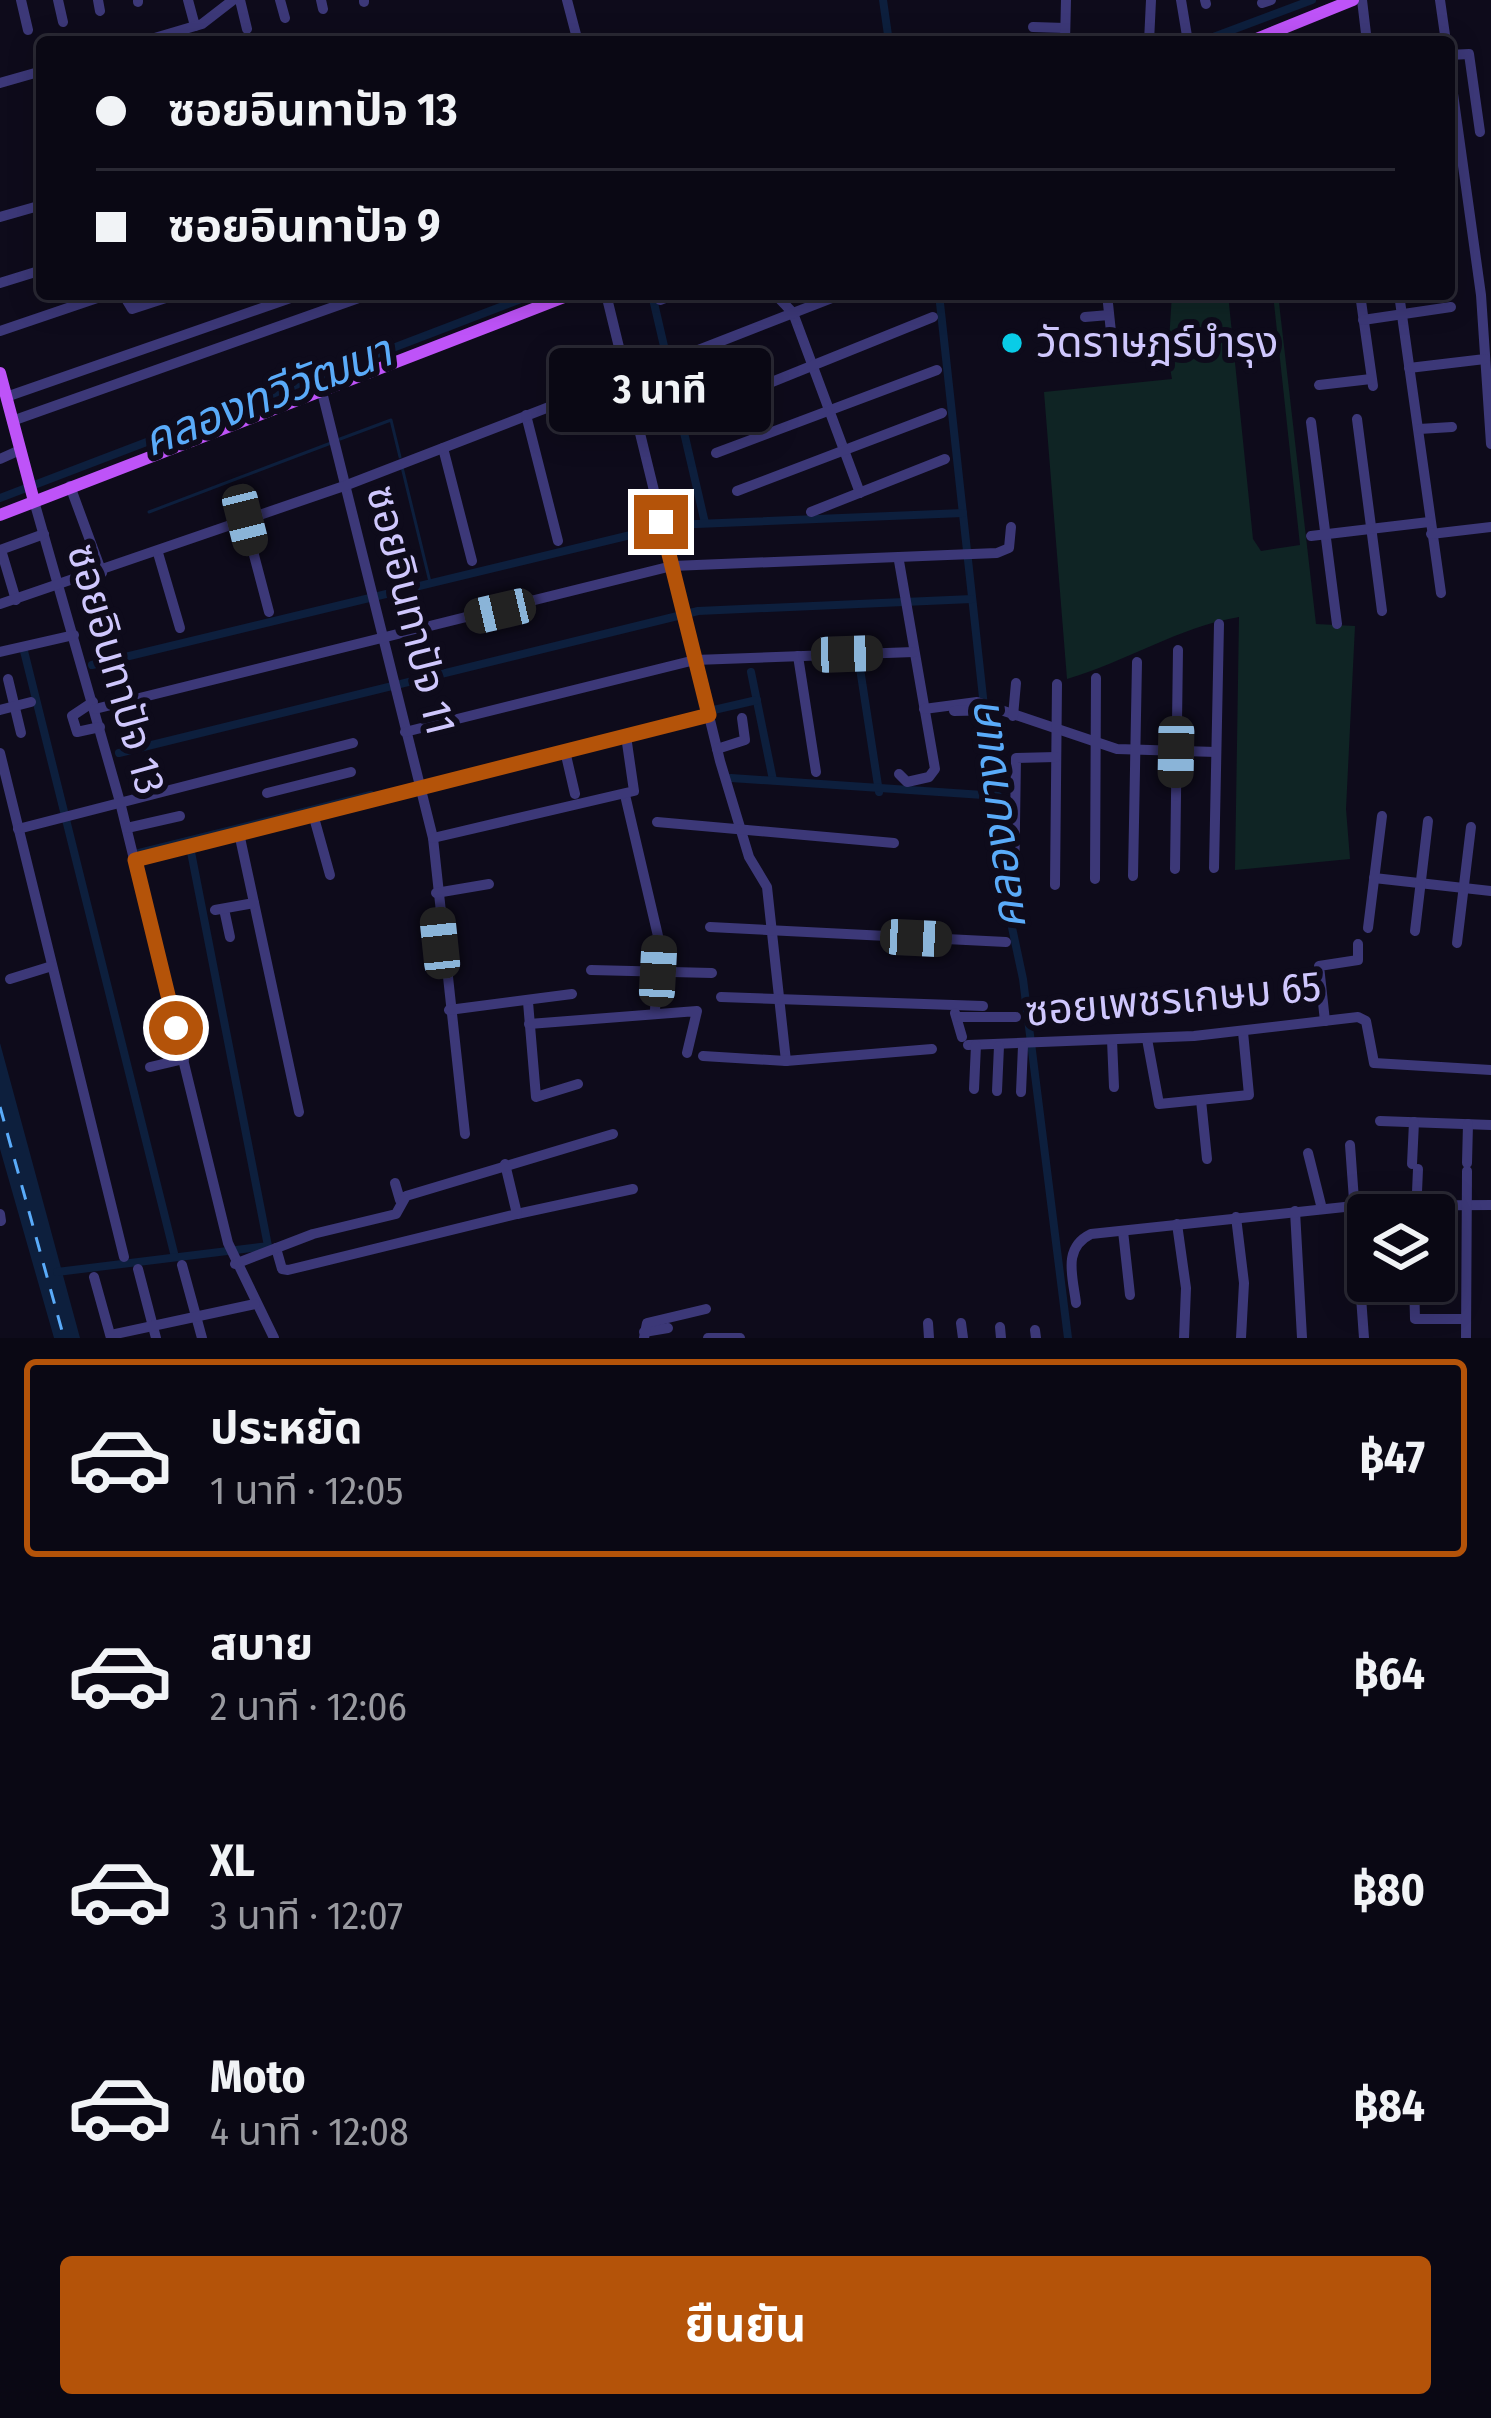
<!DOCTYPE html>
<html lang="th">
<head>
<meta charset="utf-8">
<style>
	body { margin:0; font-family:"Fira Sans Condensed","Noto Sans Thai",sans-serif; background:#181622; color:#f1f3f6; height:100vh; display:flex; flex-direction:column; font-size:45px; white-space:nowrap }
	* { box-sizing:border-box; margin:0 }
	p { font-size:39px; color:#999aa0 }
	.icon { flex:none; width:66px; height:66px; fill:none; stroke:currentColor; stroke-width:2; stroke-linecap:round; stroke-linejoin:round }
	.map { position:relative; height:1338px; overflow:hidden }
	.drawer { display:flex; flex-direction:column; background:#0a0814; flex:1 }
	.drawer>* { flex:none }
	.guide { position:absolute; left:36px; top:36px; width:1419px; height:264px; border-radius:12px; box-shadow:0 6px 30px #0003,0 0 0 3px #2a2934; display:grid; align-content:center; height:264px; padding:0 60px; background:#0a0814 }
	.tools { position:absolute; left:1347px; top:1194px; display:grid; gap:24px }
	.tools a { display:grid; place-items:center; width:108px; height:108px; border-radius:12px; background:#0a0814; box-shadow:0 6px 30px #0003,0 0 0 3px #2a2934; font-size:60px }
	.end { position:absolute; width:54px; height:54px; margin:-27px; border:15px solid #b45309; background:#fff; box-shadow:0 0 0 6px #fff }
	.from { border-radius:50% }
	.bubble { position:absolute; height:84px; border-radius:12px; background:#0a0814; box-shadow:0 6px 30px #0003,0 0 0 3px #2a2934; font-size:39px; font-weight:700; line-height:84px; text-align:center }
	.car { position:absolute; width:36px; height:72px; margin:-36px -18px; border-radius:15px; box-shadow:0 0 9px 3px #0007; background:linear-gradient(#222 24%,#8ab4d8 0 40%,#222 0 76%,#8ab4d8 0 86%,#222 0) }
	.guide b { display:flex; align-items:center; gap:42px; height:114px; font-size:45px }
	.guide b+b { border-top:3px solid #2a2934 }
	.guide i { width:30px; height:30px; background:#f1f3f6 }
	ul { padding:21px 0 0; list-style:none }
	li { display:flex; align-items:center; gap:36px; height:198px; margin:0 24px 18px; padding:0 36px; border:6px solid transparent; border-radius:12px }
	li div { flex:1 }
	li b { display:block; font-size:45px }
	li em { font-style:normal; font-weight:700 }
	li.selected { border-color:#b45309 }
	li>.icon { width:108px; height:108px; stroke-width:1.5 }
	.primary-button { display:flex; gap:24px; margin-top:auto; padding:24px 60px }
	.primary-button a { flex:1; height:138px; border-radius:12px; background:#b45309; color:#fff; font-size:48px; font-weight:700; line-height:138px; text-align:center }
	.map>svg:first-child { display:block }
	.green { fill:#0f2424 }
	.water { fill:#0d1f3d }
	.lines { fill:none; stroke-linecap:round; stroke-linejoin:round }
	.stream { stroke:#0d1f3d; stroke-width:3 }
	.canal { stroke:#0d1f3d; stroke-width:8 }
	.ferry { stroke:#5aabf9; stroke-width:3; stroke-dasharray:15 12; stroke-linecap:butt }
	.minor { stroke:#3c3878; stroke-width:10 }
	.major { stroke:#be53f8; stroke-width:12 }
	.route { stroke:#b45309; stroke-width:15 }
	.poi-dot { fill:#09cce7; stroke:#0e0b1b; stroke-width:4.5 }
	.labels { text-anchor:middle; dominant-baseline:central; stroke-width:12; stroke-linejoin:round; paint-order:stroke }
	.poi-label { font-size:42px; fill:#cfc7fd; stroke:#0e0b1b; text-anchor:start }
	.street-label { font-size:42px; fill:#cfc7fd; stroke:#0e0b1b }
	.water-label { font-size:45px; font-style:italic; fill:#5aabf9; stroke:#0e0b1b }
</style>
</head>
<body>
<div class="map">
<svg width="1491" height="1338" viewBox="0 0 1491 1338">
	<rect width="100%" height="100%" fill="#0e0b1b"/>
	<path class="green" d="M1172 294H1228L1253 539 1261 551 1300 545 1273 294H1278L1316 624 1355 626 1346 809 1350 859 1235 870 1239 617C1178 627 1126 662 1067 679L1044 392 1172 379 1168 357Z"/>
	<path class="water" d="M0 1043 80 1338H54L0 1149Z"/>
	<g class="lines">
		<g class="stream">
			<path d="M340 439 391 420 400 457"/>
			<path d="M402 467 430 582"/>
			<path d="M149 512 331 443"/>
		</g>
		<g class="canal">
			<path d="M883 0 889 42"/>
			<path d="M1200 42 1312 0"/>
			<path d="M939 294 1004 890 1023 979 1068 1338"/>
			<path d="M654 303 705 523"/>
			<path d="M0 498 534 294"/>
			<path d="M24 651 175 1257"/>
			<path d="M859 662 879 792"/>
			<path d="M92 665 672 525 963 513"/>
			<path d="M751 672 773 780"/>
			<path d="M705 712 757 700"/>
			<path d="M119 753 698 611 972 599"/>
			<path d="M731 778 998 796"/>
			<path d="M139 853 371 795"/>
			<path d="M57 1272 268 1246 191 852"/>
		</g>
		<path class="ferry" d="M0 1107 64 1338"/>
		<g class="minor">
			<path d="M21 0 28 30"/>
			<path d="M58 0 63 22"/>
			<path d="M98 0 100 11"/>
			<path d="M138 0V2"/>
			<path d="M188 0 195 26"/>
			<path d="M240 0 247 29"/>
			<path d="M280 0 285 18"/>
			<path d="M321 0 323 9"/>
			<path d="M364 0V2"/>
			<path d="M567 0 578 42"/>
			<path d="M1181 0 1188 42"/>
			<path d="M1205 0 1206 4"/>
			<path d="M1362 0 1367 42"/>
			<path d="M1440 0 1446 42"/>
			<path d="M1262 3 1271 0"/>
			<path d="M1033 27 1065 28"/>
			<path d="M1025 40V42"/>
			<path d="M141 42 202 24 233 0"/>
			<path d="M1065 42 1066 0"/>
			<path d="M1149 42 1151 0"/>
			<path d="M1449 55 1469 54 1480 132"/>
			<path d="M1449 65 1481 295 1491 444"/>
			<path d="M0 83 42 71"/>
			<path d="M0 217 42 205"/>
			<path d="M0 283 42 270"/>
			<path d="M123 294 132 309 178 294"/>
			<path d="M606 294 720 761 749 857 767 887 786 1061"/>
			<path d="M775 294 793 313 860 493"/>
			<path d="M1107 294 1111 332"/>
			<path d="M1360 294 1373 386"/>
			<path d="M1399 294 1441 593"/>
			<path d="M660 300 675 294"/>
			<path d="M1085 317 1109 315"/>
			<path d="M1363 320 1451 307"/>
			<path d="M0 331 109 294"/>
			<path d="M683 356 842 294"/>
			<path d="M1409 368 1485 359"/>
			<path d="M1319 385 1371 379"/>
			<path d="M321 388 433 838 465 1134"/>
			<path d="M6 397 302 294"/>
			<path d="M705 409 933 317"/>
			<path d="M526 415 558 541"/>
			<path d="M1357 419 1382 611"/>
			<path d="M12 421 370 294"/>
			<path d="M1311 422 1337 624"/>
			<path d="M1419 429 1452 427"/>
			<path d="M443 448 472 561"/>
			<path d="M716 453 937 370"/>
			<path d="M0 459 20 450"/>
			<path d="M70 486 102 573"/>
			<path d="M737 491 942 413"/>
			<path d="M34 501 120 802 228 1243 274 1338"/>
			<path d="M811 512 945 459"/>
			<path d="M245 521 269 612"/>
			<path d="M1431 534 1491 527"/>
			<path d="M1311 536 1429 522"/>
			<path d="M0 550 44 534"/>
			<path d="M1 550 16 600"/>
			<path d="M158 553 180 628"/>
			<path d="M899 561 935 769 929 777 907 782 899 774"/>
			<path d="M0 604 347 485 624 378"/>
			<path d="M0 652 74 635"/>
			<path d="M798 656 816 772"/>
			<path d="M8 679 21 733"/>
			<path d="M93 702 72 716 77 732 100 727"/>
			<path d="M95 709 672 566 997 553 1009 548 1011 527"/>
			<path d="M924 709 977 702 1117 749 1216 752"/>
			<path d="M0 710 31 702"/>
			<path d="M954 711 999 710"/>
			<path d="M1013 716 1016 683"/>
			<path d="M405 732 695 660 914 652"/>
			<path d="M717 749 745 740 742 718"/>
			<path d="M565 751 575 794"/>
			<path d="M0 753 124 1257"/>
			<path d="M267 793 351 772"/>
			<path d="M625 795 658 936 655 1011"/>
			<path d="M313 814 330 875"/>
			<path d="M657 822 894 843"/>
			<path d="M127 828 180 816"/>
			<path d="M18 829 353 743"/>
			<path d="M239 833 299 1112"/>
			<path d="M433 838 634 791 626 736"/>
			<path d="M135 860 709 715"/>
			<path d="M1214 868 1219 624"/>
			<path d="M1175 869 1178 650"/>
			<path d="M1133 876 1137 662"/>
			<path d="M1374 878 1491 891"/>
			<path d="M1095 879 1096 678"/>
			<path d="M1055 885 1057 684"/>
			<path d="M1014 890 1016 758 1056 757"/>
			<path d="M436 893 489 884"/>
			<path d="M224 909 230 937"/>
			<path d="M215 910 254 903"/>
			<path d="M710 927 1006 942"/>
			<path d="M1368 928 1382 816"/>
			<path d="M1415 931 1428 821"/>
			<path d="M1457 943 1471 827"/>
			<path d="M591 970 712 973"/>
			<path d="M10 979 52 966"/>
			<path d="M721 997 983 1006"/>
			<path d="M528 1002 536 1097 578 1084"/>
			<path d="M449 1010 572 994"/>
			<path d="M955 1013 962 1037"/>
			<path d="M958 1017H1016"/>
			<path d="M1325 1021 1319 966 1358 960V944"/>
			<path d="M529 1024 697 1011 687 1053"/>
			<path d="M1147 1039 1159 1104 1249 1095 1243 1032"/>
			<path d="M1112 1040 1114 1087"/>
			<path d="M968 1045 1194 1036 1358 1017 1366 1021 1374 1063 1491 1070"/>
			<path d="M703 1056 786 1061 932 1049"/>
			<path d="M150 1067 184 1059"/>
			<path d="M974 1089 976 1045"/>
			<path d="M997 1091 999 1046"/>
			<path d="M1021 1092 1023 1046"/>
			<path d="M1201 1100 1207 1159"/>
			<path d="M1380 1121 1491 1125"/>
			<path d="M1350 1145 1364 1338"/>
			<path d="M1308 1153 1322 1209"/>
			<path d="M1467 1163 1468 1124"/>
			<path d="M1412 1164 1414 1122"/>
			<path d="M395 1183 400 1200"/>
			<path d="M1295 1211 1302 1338"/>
			<path d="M0 1214 1 1221"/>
			<path d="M517 1214 633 1189"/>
			<path d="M1416 1215 1418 1169"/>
			<path d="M1236 1217 1244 1283 1241 1338"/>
			<path d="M1177 1224 1186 1288 1184 1338"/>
			<path d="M1123 1231 1130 1295"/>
			<path d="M276 1248 282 1269 288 1270 517 1214 505 1164"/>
			<path d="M235 1264 313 1234 396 1214 406 1196 613 1134"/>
			<path d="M182 1265 202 1338"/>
			<path d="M138 1269 156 1338"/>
			<path d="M94 1277 111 1338"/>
			<path d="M1414 1281 1415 1319H1466"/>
			<path d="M1076 1303C1073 1277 1062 1248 1091 1234L1354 1206 1491 1205"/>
			<path d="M928 1323 929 1338"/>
			<path d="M961 1323 963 1338"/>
			<path d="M1000 1327 1001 1338"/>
			<path d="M1035 1330 1036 1338"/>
			<path d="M644 1332 668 1328"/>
			<path d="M111 1335 255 1304"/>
			<path d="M644 1338 647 1323 706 1309"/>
			<path d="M708 1338H740"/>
			<path d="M1466 1338 1467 1171"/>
		</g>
		<g class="major">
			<path d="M1249 42 1353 0"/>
			<path d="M0 373 34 501"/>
			<path d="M0 515 572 294"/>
		</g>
	</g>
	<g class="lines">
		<path class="route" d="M176 1028 135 860 709 715 661 522"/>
	</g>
	<circle class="poi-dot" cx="1012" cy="343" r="12"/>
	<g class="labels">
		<g class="poi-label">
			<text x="1036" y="343">วัดราษฎร์บำรุง</text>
		</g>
		<g class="street-label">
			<text transform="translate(411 610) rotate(76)">ซอยอินทาปัจ 11</text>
			<text transform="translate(116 669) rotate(74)">ซอยอินทาปัจ 13</text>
			<text transform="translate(1173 999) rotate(-5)">ซอยเพชรเกษม 65</text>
		</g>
		<g class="water-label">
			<text transform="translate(267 396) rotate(-21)">คลองทวีวัฒนา</text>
			<text transform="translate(997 817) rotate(-97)">คลองบางแค</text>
		</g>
	</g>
</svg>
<div class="tools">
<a><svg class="icon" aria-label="layers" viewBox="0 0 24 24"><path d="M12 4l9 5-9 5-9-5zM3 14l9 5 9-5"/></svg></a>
</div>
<i class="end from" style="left:176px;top:1028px"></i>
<i class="end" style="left:661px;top:522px"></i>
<div class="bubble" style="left:549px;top:348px;width:222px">3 นาที</div>
<i class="car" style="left:245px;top:520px;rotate:166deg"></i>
<i class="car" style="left:500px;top:611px;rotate:257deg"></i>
<i class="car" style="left:847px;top:654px;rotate:88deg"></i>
<i class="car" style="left:1176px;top:752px;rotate:181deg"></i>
<i class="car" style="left:916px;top:938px;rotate:93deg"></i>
<i class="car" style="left:440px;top:943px;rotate:354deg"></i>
<i class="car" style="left:658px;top:971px;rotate:3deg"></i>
<div class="guide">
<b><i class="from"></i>ซอยอินทาปัจ 13</b>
<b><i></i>ซอยอินทาปัจ 9</b>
</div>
</div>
<section class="drawer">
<ul>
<li class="selected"><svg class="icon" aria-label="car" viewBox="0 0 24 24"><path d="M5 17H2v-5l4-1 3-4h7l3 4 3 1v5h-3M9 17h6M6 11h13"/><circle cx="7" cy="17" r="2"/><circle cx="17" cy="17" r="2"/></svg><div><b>ประหยัด</b><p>1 นาที · 12:05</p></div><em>฿47</em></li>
<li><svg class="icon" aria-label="car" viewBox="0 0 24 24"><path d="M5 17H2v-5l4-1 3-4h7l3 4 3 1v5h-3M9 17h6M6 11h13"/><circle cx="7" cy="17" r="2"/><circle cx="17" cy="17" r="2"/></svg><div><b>สบาย</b><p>2 นาที · 12:06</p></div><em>฿64</em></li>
<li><svg class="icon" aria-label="car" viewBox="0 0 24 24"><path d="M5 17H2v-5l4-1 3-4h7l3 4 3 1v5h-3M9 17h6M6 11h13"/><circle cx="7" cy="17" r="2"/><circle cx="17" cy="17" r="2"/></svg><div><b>XL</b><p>3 นาที · 12:07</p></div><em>฿80</em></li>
<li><svg class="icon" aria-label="car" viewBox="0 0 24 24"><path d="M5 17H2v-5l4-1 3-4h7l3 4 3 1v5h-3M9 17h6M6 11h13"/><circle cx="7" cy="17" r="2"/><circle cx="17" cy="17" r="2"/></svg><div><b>Moto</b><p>4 นาที · 12:08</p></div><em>฿84</em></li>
</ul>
<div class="primary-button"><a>ยืนยัน</a></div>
</section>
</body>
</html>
